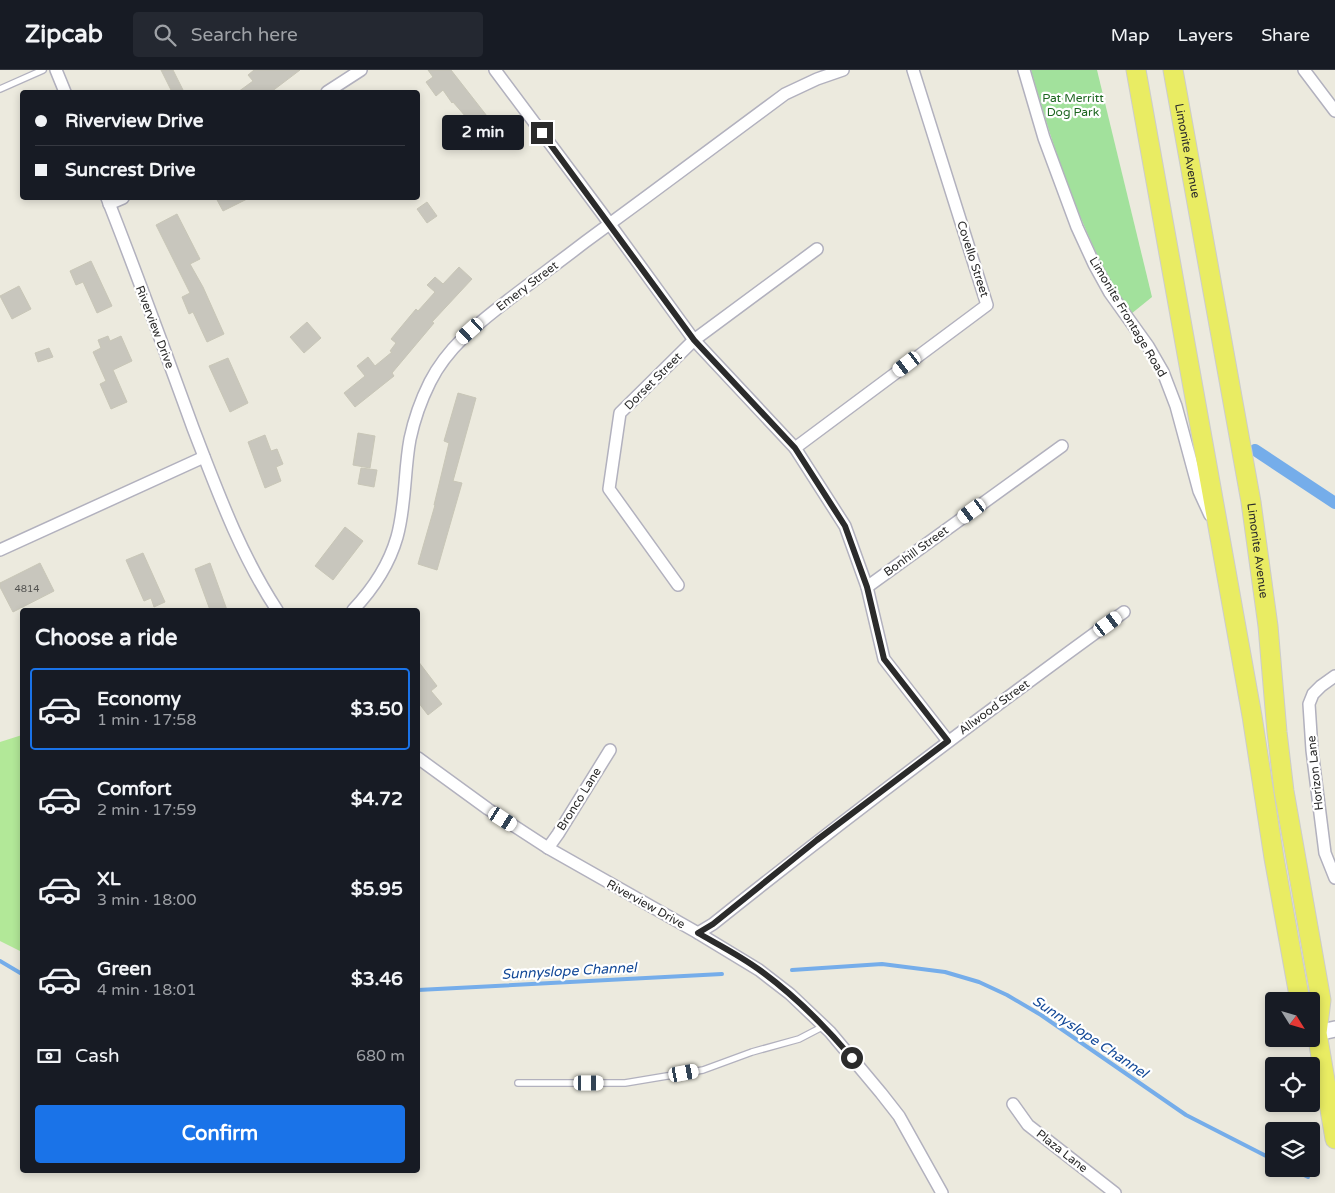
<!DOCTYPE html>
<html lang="en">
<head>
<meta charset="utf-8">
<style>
	body { margin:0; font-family:"Varela Round",sans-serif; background:#242831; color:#f1f3f6; height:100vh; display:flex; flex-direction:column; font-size:19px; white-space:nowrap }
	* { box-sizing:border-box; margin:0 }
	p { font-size:16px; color:#9ea1a6 }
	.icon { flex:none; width:28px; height:28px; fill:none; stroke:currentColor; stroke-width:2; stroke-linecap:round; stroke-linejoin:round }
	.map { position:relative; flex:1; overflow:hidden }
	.side { position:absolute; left:20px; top:538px; width:400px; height:565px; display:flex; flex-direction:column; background:#171b24; border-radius:5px; box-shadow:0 2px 8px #0003 }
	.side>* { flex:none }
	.banner { position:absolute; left:20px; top:20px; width:400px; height:110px; border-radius:5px; box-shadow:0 2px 8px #0003; display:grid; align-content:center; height:110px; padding:0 15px; background:#171b24 }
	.needle { width:32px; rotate:127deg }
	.controls { position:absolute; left:1265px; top:922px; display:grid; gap:10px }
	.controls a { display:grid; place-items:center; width:55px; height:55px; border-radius:5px; background:#171b24; box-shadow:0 2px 8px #0003; font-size:25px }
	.end { position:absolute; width:22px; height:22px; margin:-11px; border:6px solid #2b2b2b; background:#fff; box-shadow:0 0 0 2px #fff }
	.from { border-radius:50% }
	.bubble { position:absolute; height:35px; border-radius:5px; background:#171b24; box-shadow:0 2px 8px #0003; font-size:16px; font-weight:700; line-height:35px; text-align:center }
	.car { position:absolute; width:15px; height:30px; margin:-15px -8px; border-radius:6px; box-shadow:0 0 4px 1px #0007; background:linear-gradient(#fff 24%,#345 0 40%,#fff 0 76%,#345 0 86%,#fff 0) }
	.banner b { display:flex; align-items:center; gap:18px; height:48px; font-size:19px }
	.banner b+b { border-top:1px solid #363941 }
	.banner i { width:12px; height:12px; background:#f1f3f6 }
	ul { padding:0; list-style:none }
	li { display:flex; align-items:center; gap:15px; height:82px; margin:0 10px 8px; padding:0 5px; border:2px solid transparent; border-radius:5px }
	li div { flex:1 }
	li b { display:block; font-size:19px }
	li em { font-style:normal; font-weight:700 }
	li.active { border-color:#1a73e8 }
	li>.icon { width:45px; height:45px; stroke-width:1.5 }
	h2 { padding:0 15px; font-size:22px; line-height:60px }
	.pay { display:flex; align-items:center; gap:12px; height:55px; padding:0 15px; font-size:19px }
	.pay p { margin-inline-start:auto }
	.button { display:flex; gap:10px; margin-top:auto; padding:10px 15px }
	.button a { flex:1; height:58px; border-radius:5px; background:#1a73e8; color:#fff; font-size:20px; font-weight:700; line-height:58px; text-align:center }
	header { display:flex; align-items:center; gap:30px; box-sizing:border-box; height:70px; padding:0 25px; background:#171b24; border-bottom:1px solid #363941 }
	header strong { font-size:24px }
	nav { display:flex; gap:28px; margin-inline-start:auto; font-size:18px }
	.search { width:350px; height:45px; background:#242831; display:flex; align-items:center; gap:12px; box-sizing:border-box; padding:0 18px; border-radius:5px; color:#9ea1a6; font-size:19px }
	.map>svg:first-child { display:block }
	.green { fill:#a2e19c }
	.pitch { fill:#b2e898 }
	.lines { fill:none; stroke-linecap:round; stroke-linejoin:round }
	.stream { stroke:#75adea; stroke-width:4 }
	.canal { stroke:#75adea; stroke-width:12 }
	.building { fill:#c8c6bd; stroke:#c8c6b7 }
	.service-casing { stroke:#b2b1be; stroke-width:8 }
	.minor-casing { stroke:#b2b1be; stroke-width:14 }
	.tertiary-casing { stroke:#b2b1be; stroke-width:18 }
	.primary-casing { stroke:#ccc; stroke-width:21 }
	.service { stroke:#fff; stroke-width:5.5 }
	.minor { stroke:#fff; stroke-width:11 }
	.tertiary { stroke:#fff; stroke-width:15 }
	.primary { stroke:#e9ec63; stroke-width:19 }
	.route { stroke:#2b2b2b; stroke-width:6 }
	.labels { text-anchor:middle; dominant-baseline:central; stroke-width:4.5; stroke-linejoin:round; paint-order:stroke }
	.number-label { font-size:10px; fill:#525250 }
	.park-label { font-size:12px; fill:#1d6620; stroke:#fff }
	.street-label { font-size:12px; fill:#2b2b2b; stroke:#fff }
	.water-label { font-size:14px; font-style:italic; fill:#124897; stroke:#fff }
</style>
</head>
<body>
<header>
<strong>Zipcab</strong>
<div class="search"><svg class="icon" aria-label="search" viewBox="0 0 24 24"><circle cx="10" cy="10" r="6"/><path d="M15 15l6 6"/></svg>Search here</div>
<nav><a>Map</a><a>Layers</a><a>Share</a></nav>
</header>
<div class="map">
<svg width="1335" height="1123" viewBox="0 0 1335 1123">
	<rect width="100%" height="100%" fill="#eceade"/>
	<path class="green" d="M1031 0H1097L1152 227 1131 244C1113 221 1101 194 1089 167 1065 113 1047 57 1031 0Z"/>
	<path class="pitch" d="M22 665V882L0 871V672Z"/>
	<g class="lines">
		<g class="stream">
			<path d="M0 891 22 904"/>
			<path d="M792 900 882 894 945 902 979 912 1007 925 1041 945 1186 1045 1274 1090"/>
			<path d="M418 920 722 904"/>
			<path d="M1292 1099 1308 1107"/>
		</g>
		<path class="canal" d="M1255 380 1335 433"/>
	</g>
	<g class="building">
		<path d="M161 0H173L184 22H172Z"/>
		<path d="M254 0H300L271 22H238L253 11 248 5Z"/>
		<path d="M428 0H451L501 64 481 80 459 52 466 47 453 32 452 33 443 20 436 26 426 12 433 7Z"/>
		<path d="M216 128H249L223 141Z"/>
		<path d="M427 132 437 146 427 153 417 139Z"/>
		<path d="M177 144 200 189 190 194 203 217 224 264 207 272 193 242 189 244 182 227 190 223 156 155Z"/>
		<path d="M91 191 112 236 97 243 83 212 76 215 70 201Z"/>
		<path d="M459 197 472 209 432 252 434 253 392 303 394 306 355 337 344 323 365 306 357 296 368 287 375 296 392 282 390 281 396 273 391 269 416 239 418 241 435 222 427 215 435 207 443 214Z"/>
		<path d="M19 216 31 239 12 249 0 226Z"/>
		<path d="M307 252 321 268 304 283 290 267Z"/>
		<path d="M108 266 110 271 121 266 132 291 113 300 127 332 111 339 100 314 106 311 93 282 101 278 98 270Z"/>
		<path d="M49 278 53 287 38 292 35 283Z"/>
		<path d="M228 288 248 333 230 342 209 296Z"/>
		<path d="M458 323 476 328 453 411 462 413 437 500 418 494 435 435H434L449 373 444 371Z"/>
		<path d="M358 363 375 366 370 398 353 395Z"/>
		<path d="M265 365 271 381 277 379 283 394 276 397 281 411 265 418 248 372Z"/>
		<path d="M361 398 377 400 374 417 358 414Z"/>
		<path d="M345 457 363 471 333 510 315 496Z"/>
		<path d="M143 483 165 532 154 537 151 528 144 531 126 490Z"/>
		<path d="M40 493 54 521 13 542 0 517V513Z"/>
		<path d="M210 493 227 540H210L195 499Z"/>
		<path d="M418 591 437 616 431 621 442 634 428 645 418 632Z"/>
	</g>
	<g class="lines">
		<defs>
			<g id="service">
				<path d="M0 19 43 0"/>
				<path d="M518 1013H625L703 1000 752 982 799 969 824 956"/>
			</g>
			<g id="minor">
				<path d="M56 0 65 22"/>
				<path d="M495 0 601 142 694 270 795 378 845 456 867 517 884 589 948 671"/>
				<path d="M1024 0 1044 68 1077 157 1094 194 1110 223 1148 276 1163 302 1176 336 1199 421 1210 445"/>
				<path d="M1304 0 1335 41"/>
				<path d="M327 22 361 0"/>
				<path d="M107 128C137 204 165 281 193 358 217 420 240 484 277 540"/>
				<path d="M109 134 123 128"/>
				<path d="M795 378 987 235 913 0"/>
				<path d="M0 480 204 387"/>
				<path d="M678 515 609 419 620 343 694 270 817 179"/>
				<path d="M867 517 1062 376"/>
				<path d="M353 540C373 519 389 495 397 467 406 435 404 401 410 369 414 350 421 330 430 312 447 278 477 254 507 231 533 211 559 192 585 172 652 123 719 73 785 24L817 9 843 0"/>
				<path d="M1335 606 1321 616 1313 624 1309 634 1312 680 1325 783 1335 808"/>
				<path d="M418 688 488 739 548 778 698 863 759 900 790 924 830 962 881 1023 899 1046 942 1123"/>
				<path d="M548 778 558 764 610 680"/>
				<path d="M698 863 713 854C848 746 985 643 1124 542"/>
				<path d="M1013 1034 1028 1055 1115 1123"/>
			</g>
			<path id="tertiary" d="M1317 963 1335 959"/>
			<g id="primary">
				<path d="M1136 0 1252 646 1274 788 1300 931"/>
				<path id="s1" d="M1173 0 1251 432 1268 556 1277 662 1284 721 1321 930 1317 963 1335 1069"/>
			</g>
		</defs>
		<use href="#service" class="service-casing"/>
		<use href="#minor" class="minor-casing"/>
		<use href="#tertiary" class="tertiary-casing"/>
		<use href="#primary" class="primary-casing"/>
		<use href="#service" class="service"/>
		<use href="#minor" class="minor"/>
		<use href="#tertiary" class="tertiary"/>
		<use href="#primary" class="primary"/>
	</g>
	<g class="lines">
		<path class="route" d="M542 63 694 270 795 378 845 456 867 517 884 589 948 671 817 770 713 854 698 863C719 875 741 886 761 901 795 926 825 956 852 988"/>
	</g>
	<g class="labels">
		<g class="number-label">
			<text x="27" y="519">4814</text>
		</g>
		<g class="park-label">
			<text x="1073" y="28">Pat Merritt<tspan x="1073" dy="14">Dog Park</tspan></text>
		</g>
		<g class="street-label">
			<text stroke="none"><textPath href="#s1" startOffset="82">Limonite Avenue</textPath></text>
			<text transform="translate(973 189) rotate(72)">Covello Street</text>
			<text transform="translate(527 216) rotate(-37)">Emery Street</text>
			<text transform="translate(1128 247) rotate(59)">Limonite Frontage Road</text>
			<text transform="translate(155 257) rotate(69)">Riverview Drive</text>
			<text transform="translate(653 311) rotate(-45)">Dorset Street</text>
			<text stroke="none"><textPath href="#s1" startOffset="488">Limonite Avenue</textPath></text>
			<text transform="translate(916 481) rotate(-36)">Bonhill Street</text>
			<text transform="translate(994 637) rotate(-36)">Allwood Street</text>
			<text transform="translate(1315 703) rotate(-96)">Horizon Lane</text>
			<text transform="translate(579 729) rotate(-58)">Bronco Lane</text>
			<text transform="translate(646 834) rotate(29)">Riverview Drive</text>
			<text transform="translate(1062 1081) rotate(38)">Plaza Lane</text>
		</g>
		<g class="water-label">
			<text transform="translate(569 901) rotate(-3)">Sunnyslope Channel</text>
			<text transform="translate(1090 967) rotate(34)">Sunnyslope Channel</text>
		</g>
	</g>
</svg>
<div class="controls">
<a><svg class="needle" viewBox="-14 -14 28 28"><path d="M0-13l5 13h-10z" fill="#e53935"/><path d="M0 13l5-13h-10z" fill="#9ea1a6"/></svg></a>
<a><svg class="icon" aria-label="locate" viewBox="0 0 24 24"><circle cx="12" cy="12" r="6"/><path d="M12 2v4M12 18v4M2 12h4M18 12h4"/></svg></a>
<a><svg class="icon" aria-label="layers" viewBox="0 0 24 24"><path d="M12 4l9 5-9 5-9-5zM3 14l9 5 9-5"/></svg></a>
</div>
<i class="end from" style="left:852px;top:988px"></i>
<i class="end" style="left:542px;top:63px"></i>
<div class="bubble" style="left:442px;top:45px;width:82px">2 min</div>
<i class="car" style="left:470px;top:261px;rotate:228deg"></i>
<i class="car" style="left:907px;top:294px;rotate:233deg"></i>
<i class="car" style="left:972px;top:441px;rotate:234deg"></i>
<i class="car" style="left:1108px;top:554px;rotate:54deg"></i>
<i class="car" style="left:503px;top:749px;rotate:123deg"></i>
<i class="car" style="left:684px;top:1003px;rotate:80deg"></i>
<i class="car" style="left:589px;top:1013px;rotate:90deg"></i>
<div class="banner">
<b><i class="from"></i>Riverview Drive</b>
<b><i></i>Suncrest Drive</b>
</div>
<section class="side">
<h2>Choose a ride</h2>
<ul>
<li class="active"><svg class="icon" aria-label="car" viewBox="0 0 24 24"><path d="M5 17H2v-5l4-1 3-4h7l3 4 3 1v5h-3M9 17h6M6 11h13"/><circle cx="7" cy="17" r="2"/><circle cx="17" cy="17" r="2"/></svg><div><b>Economy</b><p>1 min · 17:58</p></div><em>$3.50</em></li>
<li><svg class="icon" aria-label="car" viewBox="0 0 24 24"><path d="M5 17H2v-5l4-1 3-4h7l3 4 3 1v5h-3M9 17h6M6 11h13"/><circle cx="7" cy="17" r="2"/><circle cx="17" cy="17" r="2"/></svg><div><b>Comfort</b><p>2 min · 17:59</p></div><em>$4.72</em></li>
<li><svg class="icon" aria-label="car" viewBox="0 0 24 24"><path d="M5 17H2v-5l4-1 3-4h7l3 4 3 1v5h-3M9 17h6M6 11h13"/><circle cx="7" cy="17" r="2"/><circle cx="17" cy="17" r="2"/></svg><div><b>XL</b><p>3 min · 18:00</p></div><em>$5.95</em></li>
<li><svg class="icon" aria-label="car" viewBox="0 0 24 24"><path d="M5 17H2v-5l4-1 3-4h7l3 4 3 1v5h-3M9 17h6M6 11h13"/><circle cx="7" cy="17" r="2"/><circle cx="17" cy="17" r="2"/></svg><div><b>Green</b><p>4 min · 18:01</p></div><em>$3.46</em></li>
</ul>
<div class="pay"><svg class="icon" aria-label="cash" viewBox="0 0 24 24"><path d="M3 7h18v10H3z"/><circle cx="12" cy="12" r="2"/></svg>Cash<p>680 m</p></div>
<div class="button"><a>Confirm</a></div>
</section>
</div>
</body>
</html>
